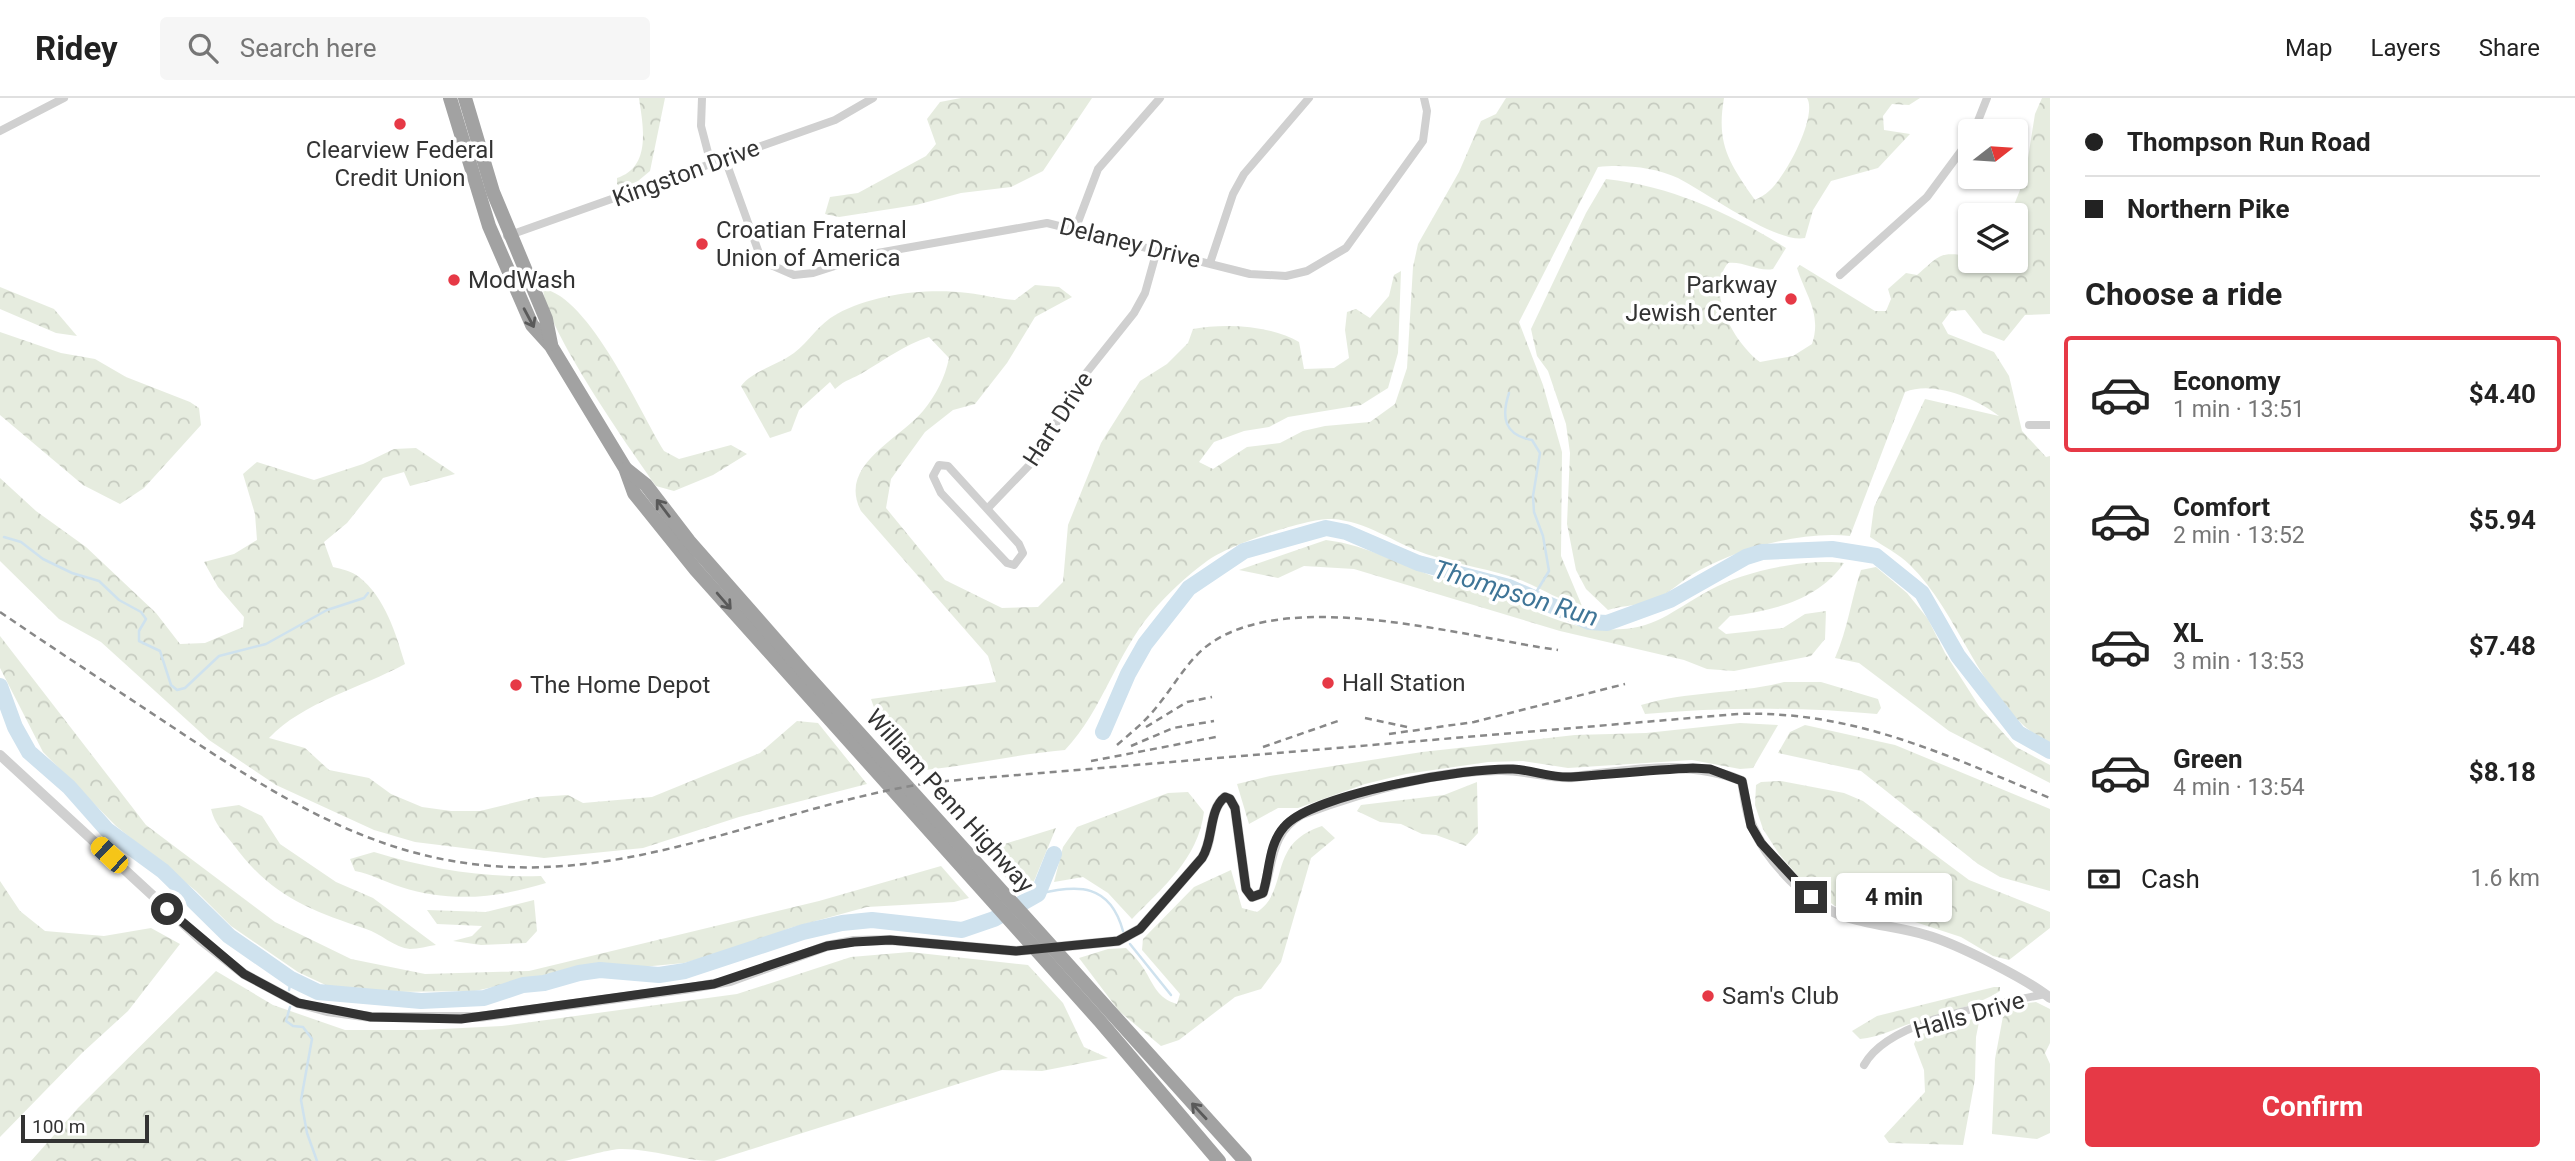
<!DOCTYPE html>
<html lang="en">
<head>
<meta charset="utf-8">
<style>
	body { margin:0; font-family:Roboto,sans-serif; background:#f6f6f6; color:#222; height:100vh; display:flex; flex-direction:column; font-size:26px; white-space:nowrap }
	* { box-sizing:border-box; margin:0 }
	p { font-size:23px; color:#767676 }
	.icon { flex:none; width:38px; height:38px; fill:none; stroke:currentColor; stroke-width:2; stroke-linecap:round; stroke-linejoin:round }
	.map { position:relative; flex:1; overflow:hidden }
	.details { display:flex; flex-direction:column; background:#fff; width:525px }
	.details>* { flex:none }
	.guide { display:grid; align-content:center; height:154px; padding:0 35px; background:#fff }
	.needle { width:46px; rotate:73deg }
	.buttons { position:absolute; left:1958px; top:21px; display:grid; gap:14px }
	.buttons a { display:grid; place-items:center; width:70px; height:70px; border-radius:7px; background:#fff; box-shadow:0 2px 5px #0004; font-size:35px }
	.scale { position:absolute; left:21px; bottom:18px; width:128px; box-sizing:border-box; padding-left:7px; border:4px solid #333; border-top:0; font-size:19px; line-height:24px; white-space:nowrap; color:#333; -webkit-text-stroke:5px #fff; paint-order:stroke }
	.end { position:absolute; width:32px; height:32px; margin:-16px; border:9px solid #333; background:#fff; box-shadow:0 0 0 4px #fff }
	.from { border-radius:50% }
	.bubble { position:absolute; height:49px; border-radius:7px; background:#fff; box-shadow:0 2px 5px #0004; font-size:23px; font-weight:700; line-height:49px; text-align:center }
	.car { position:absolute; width:21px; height:42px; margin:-21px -10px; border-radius:9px; box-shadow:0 0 5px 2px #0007; background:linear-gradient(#f5c518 24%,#345 0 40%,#f5c518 0 76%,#345 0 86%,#f5c518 0) }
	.guide b { display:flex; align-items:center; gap:24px; height:66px; font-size:26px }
	.guide b+b { border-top:2px solid #e0e0e0 }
	.guide i { width:18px; height:18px; background:#222 }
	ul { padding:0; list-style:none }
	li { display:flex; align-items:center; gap:21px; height:116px; margin:0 14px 10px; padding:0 21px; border:4px solid transparent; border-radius:7px }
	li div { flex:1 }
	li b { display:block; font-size:26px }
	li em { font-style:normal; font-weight:700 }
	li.current { border-color:#e63946 }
	li>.icon { width:63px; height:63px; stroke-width:1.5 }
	h2 { padding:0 35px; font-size:32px; line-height:84px }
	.pay { display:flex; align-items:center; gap:18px; height:77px; padding:0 35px; font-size:26px }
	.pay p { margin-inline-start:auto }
	.action { display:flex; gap:14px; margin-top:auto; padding:14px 35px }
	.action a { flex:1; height:80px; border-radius:7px; background:#e63946; color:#fff; font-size:28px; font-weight:700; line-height:80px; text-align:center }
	header { display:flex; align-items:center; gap:42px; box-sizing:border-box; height:98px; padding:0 35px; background:#fff; border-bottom:2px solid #e0e0e0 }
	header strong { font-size:33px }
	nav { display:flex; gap:38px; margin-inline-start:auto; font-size:24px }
	.search { width:490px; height:63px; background:#f6f6f6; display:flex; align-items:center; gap:18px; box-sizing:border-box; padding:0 24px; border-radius:7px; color:#767676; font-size:26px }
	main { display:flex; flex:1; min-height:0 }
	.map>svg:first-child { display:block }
	.forest { fill:url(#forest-crowns) }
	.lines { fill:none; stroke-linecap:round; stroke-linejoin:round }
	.stream { stroke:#cfe2ee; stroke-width:2.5 }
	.river { stroke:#cfe2ee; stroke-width:16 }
	.minor { stroke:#d0d0d0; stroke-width:8 }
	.tertiary { stroke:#d0d0d0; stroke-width:10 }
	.trunk { stroke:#a2a2a2; stroke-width:14 }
	.rail { stroke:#888; stroke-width:2.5; stroke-dasharray:7 5; stroke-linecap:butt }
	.oneway { stroke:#5a5a5a }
	.route { stroke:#333; stroke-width:9 }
	.poi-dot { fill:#e63946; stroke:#fff; stroke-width:2.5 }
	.labels { text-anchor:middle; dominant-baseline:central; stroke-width:7; stroke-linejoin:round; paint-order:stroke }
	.poi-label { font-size:24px; fill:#333; stroke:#fff; text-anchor:start }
	.street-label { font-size:24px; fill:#333; stroke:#fff }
	.water-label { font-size:26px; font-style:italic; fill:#3f7597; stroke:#fff }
</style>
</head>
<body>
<header>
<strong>Ridey</strong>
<div class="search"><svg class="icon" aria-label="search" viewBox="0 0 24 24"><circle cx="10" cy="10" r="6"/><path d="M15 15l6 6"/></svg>Search here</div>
<nav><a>Map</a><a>Layers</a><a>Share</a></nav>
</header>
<main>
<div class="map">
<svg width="2050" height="1063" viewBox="0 0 2050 1063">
	<defs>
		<pattern id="forest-crowns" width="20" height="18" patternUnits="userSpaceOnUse" patternTransform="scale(1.75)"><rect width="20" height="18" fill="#e6ecdf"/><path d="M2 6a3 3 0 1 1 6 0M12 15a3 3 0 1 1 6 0" fill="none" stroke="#c6cbc0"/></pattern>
	</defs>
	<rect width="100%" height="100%" fill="#fff"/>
	<g class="forest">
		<path d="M639 0H665L650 73 638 83 622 90 617 86V80C652 69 643 28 639 0Z"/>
		<path d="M961 0H1092L1043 73 1011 89 961 95 916 107 839 119 825 116 830 99 858 95 926 58 936 46 927 21 940 4Z"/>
		<path d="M1506 0H1724C1716 46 1729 65 1755 102 1760 99 1765 97 1769 93 1785 80 1818 18 1807 0H1920L1909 7 1892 6 1883 18 1884 32 1910 36 1878 70 1831 83 1813 112 1805 140C1777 146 1707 95 1678 80 1655 69 1622 66 1598 69L1519 224 1543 287 1562 354 1561 458 1582 508C1559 502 1544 492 1523 483 1492 471 1458 467 1426 456 1394 445 1367 423 1332 421 1306 420 1228 447 1207 463 1188 477 1167 496 1152 514 1116 556 1103 612 1065 652 1018 656 972 667 926 672 895 649 884 639 871 601L996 584 988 558 861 413C837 367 899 342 923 313 936 297 945 280 949 260L929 239C904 247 886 261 864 274 853 281 846 281 835 291L830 284 799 312 791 333 770 340 741 288C752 273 776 268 794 255 810 243 818 226 837 216 874 196 926 190 968 195 984 197 999 201 1015 202L1035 187 1059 189 1072 199 1035 219 1007 265 975 306 953 312 925 334 891 381 886 410 945 482 1002 510 1038 509 1063 484 1068 427 1101 345 1140 283 1167 266 1188 245 1193 231C1224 225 1271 227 1299 244L1304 271 1334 270 1349 260 1345 232 1347 214 1356 211 1370 220 1389 198 1394 177 1401 173 1398 255 1388 290 1361 307 1288 319 1269 329 1244 333 1214 344 1199 364 1213 371 1247 349 1280 345 1303 333 1325 328 1370 324 1395 306 1407 270 1413 169 1418 146 1459 74 1481 23 1496 16Z"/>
		<path d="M2042 0H2050V216L2025 217 2004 243 1983 235 1965 212 1951 213 1942 225 1948 236 1994 254 2009 278 2022 333 2046 359 2050 358V646C1982 610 1963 519 1910 467 1899 456 1883 448 1870 439L1874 409 1925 301 1999 318C1977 301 1934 282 1905 294L1850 438C1801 433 1742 450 1700 472 1681 482 1666 500 1644 505 1632 508 1620 508 1608 512L1586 491 1576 472 1567 426 1570 355 1566 326 1548 273 1537 258 1531 231 1586 115 1606 81C1671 88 1732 116 1786 150L1773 171C1758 174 1744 163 1728 165 1705 193 1734 245 1760 264L1793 258 1812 246C1822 216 1806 198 1797 170L1800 167 1875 213H1886L1891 201 1888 191 1906 175 1917 177C1942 156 1938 154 1970 158V163H2016V117H2010L2020 92V74L2028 60 2035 16Z"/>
		<path d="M0 189 54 211 77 238 56 235 0 211Z"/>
		<path d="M543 191C589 198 640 314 664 353L679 361 731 347 747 356 713 377 674 393 656 388C630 351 546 232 543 191Z"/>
		<path d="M0 234 61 255 95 261 126 279 190 304 199 310 201 327 144 390 120 406 83 387 0 317Z"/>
		<path d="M416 350 455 376 410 388 404 374 383 380 347 425 324 444 333 469C341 471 352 473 359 479 385 499 396 536 405 566 361 590 303 604 269 640L305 650 329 672 369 680 391 696 422 709 451 713H480L537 699 568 697 583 705 652 699 760 655 797 623 818 625 867 686 739 719 643 750 544 760 415 744 374 732 276 687 209 642 101 544 59 521 0 463V380L36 413 86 449 156 515 180 546 205 545 243 529 244 519 218 489 204 464 234 456 257 442 255 416 243 376 257 364 314 382 363 366 394 351Z"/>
		<path d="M1326 442C1368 447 1406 469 1446 483 1461 488 1478 489 1493 495 1527 508 1560 528 1598 531 1653 535 1666 516 1710 492 1743 473 1808 460 1844 465 1818 502 1773 513 1730 518L1718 530 1726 536 1783 530 1805 516 1826 513 1825 541 1811 558 1734 573 1707 571 1684 562 1560 533 1354 471 1304 468 1278 480 1239 472Z"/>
		<path d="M1876 469 1907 495 1928 521 1945 555 1979 608 2016 649 2050 667V685L1949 633 1859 565 1835 560C1848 531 1851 501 1861 472Z"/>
		<path d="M0 538 146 727 275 824 351 861 425 876 529 873 819 803 941 768 969 800 954 804 867 809 790 830 740 850 684 865 642 869 603 865 475 893 390 894 332 890 298 874 231 828 196 793 116 728 43 654 0 570Z"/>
		<path d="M1784 584H1821L1878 601 1881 610 1877 616C1799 609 1723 609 1645 616L1641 607C1688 593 1737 596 1784 584Z"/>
		<path d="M1740 625 1778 627 1753 670 1740 671 1692 662 1568 670 1523 663 1488 664 1406 676 1365 686 1298 710H1278L1249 726 1237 686 1270 678 1422 654 1575 637 1646 635Z"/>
		<path d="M1805 627 1895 647 2050 711V793L2000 779 1978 766 1861 673 1778 655 1790 634Z"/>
		<path d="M1781 683 1844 695 1863 703 1969 782 2050 814V830L2009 862 1993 858 1961 839 1909 822 1835 808 1804 785 1779 756 1763 731 1755 707 1756 687 1761 684Z"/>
		<path d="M1477 684 1478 735 1466 748 1436 737 1422 736 1401 726 1380 724 1357 713 1361 707 1444 697Z"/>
		<path d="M1188 694 1204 714C1198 761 1163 789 1132 821L1108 795 1083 779 1054 784 1063 749 1077 729 1168 695Z"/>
		<path d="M239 707 262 718 280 746 336 784 373 800 436 847C428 848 418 851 410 851 395 850 380 835 366 831 308 812 270 797 233 746 223 733 215 727 211 711Z"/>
		<path d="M1322 728 1335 740 1311 760 1281 864 1261 891 1235 899 1179 942 1161 948 1119 913 1079 860 1108 851 1126 850C1132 856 1139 863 1144 871 1154 887 1157 900 1177 906L1180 896 1142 852 1143 841 1194 789 1231 772 1242 810 1257 814C1291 791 1266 746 1322 728Z"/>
		<path d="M1056 730 1032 788 1019 792 999 773 985 752Z"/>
		<path d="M374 754C430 771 483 780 541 778L546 785C497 800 451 805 401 789 385 784 371 776 355 773L350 761Z"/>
		<path d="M0 783 20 813 45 833 104 838 151 830 180 846 128 913 82 955 0 1039Z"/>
		<path d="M534 802 537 833 526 845 481 847 453 843 472 838 482 828 437 826 427 812 486 814Z"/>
		<path d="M910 854 1028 867 1063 905 1084 949 1108 960 1042 973 1002 972 714 1063C682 1063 651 1050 619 1051 607 1052 579 1060 564 1063H31L78 1010 216 873 273 907 345 932H422L502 928 737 896 851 859Z"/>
		<path d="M1994 889H2000V893C1975 909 1941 915 1912 925 1894 931 1880 939 1860 941L1852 933 1877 918Z"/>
		<path d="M2036 904 2050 911V945L2045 955 2050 966V1035L2037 1041 1992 1036 1995 961 2004 913 2013 907Z"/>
		<path d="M1980 919 1976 939 1975 981 1963 1047 1889 1045 1884 1038 1925 994 1924 972 1914 946 1918 937Z"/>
	</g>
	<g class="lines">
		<g class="stream">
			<path d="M1509 295C1501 319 1504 337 1532 342L1540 355 1533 398 1534 414 1543 438 1549 473 1532 501"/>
			<path d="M4 439 21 444 43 461 72 475 99 483 119 502 141 514 146 521 139 533V543L160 553 171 587 177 592 185 590 219 558 266 546 327 512 364 500 368 495"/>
			<path d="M1038 796C1079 786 1110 786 1123 833"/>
			<path d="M1130 846 1171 897"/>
			<path d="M289 892 291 881"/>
			<path d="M290 909 286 923 293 928 303 929 312 941 301 1002 307 1035 317 1063"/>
		</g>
		<g class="river">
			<path d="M0 588 15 629 29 654 69 689 107 732 163 773 229 838 291 881 318 894 421 903 484 900 523 887 544 885 579 875 600 872 659 877 685 873 803 834 842 825 872 822 962 832 994 821 1038 796 1054 756"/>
			<path d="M1103 634 1128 576 1145 546 1189 490 1244 453 1326 430 1346 434 1418 465 1509 489 1589 524 1607 525 1670 502 1746 459 1762 454 1832 451 1876 458 1922 495 1958 558 2018 635 2050 653"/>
		</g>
		<g class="minor">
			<path d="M702 0 701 28 711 66"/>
			<path d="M0 33 64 0"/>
			<path d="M1974 33 1987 0"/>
			<path d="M725 61 759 155 771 167 794 177 813 175 872 156 1047 125 1250 176 1286 178 1307 173 1346 150 1423 43 1427 13 1424 0"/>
			<path d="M1075 132 1098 71 1160 0"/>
			<path d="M507 138 835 22 873 0"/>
			<path d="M1210 165 1233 96 1244 76 1309 0"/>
			<path d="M1840 177 1927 99 1970 41"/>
			<path d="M2029 327H2050"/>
			<path d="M939 367 948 368 1019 446 1023 455 1014 467 1007 465 941 395 933 378Z"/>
			<path d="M988 410 1040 356 1075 289 1134 215 1145 195 1157 152"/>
			<path d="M1864 967C1890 920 1995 907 2045 896"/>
		</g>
		<path class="tertiary" d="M0 657 201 842 244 876 298 905 327 913 371 919H479L691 890 730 883 827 848 854 843 890 842 1016 853 1118 843 1140 831 1202 760C1214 742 1208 712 1225 699L1230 701 1235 710 1246 791 1252 799 1263 795C1273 763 1270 734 1302 716 1364 693 1433 673 1499 672 1525 671 1548 681 1574 679 1628 673 1691 660 1742 683 1745 698 1746 716 1753 730 1769 764 1807 805 1843 818 1870 827 1899 829 1926 837 1955 845 2027 881 2050 900"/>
		<g class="trunk">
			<path d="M450 0 489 128 532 227 551 248 625 370 634 395 696 472 1099 922 1219 1063"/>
			<path d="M465 0 493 94 546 221 551 246"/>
			<path d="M626 371 646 387 689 443 804 574 1245 1063"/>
		</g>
		<g class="rail">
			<path d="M0 514C57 553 114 590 171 628 315 724 426 791 607 763 718 746 823 700 935 684L1738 616C1853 612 1946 657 2050 700"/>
			<path d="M1365 620 1407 629"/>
			<path d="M1146 629 1187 604 1212 599"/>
			<path d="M1389 636 1474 624 1625 586"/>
			<path d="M1117 647C1132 634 1147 622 1159 606 1176 585 1189 560 1211 545 1293 489 1464 539 1558 552"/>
			<path d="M1131 648 1173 630 1214 623"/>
			<path d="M1263 649 1338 623"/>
			<path d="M1091 663 1216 639"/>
		</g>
	</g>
	<defs><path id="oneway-shaft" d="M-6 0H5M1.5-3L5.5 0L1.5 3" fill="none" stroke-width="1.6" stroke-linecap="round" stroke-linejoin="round" transform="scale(1.75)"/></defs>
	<g class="oneway">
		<use href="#oneway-shaft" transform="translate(529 220) rotate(62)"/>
		<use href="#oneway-shaft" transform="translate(663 410) rotate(-127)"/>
		<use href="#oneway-shaft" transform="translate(724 503) rotate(49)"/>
		<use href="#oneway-shaft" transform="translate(1199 1013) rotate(-133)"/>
	</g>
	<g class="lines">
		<path class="route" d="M167 811 244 876 298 905 371 919 461 921 714 886 827 848 854 844 890 842 1016 853 1118 843 1140 831 1202 760C1214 742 1208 712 1225 699L1230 701 1235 710 1246 791 1252 799 1263 795C1270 773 1268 747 1284 729 1311 696 1469 669 1513 671 1533 672 1551 680 1571 679 1612 676 1653 672 1693 670L1710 671 1742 683 1751 728 1761 745 1811 799"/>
	</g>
	<g class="poi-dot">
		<circle cx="400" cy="26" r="7"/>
		<circle cx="702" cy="146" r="7"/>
		<circle cx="454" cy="182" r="7"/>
		<circle cx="1791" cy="201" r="7"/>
		<circle cx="1328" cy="585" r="7"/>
		<circle cx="516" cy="587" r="7"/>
		<circle cx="1708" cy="898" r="7"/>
	</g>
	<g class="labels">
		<g class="poi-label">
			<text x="400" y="52" text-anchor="middle">Clearview Federal<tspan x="400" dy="28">Credit Union</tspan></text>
			<text x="716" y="132">Croatian Fraternal<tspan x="716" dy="28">Union of America</tspan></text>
			<text x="468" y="182">ModWash</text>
			<text x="1777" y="187" text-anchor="end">Parkway<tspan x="1777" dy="28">Jewish Center</tspan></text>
			<text x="1342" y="585">Hall Station</text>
			<text x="530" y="587">The Home Depot</text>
			<text x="1722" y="898">Sam's Club</text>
		</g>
		<g class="street-label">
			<text transform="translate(686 75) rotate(-20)">Kingston Drive</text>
			<text transform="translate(1130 145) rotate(14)">Delaney Drive</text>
			<text transform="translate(1058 321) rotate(-57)">Hart Drive</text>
			<text transform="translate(950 703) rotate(48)">William Penn Highway</text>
			<text transform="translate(1969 917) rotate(-16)">Halls Drive</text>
		</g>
		<g class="water-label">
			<text transform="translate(1516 495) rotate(17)">Thompson Run</text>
		</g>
	</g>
</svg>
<div class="buttons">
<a><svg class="needle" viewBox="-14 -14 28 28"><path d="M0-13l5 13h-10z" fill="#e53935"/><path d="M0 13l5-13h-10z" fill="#767676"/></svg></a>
<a><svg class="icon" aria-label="layers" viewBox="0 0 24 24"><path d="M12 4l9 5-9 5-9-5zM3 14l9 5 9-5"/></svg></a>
</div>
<div class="scale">100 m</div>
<i class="end from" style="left:167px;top:811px"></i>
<i class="end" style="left:1811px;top:799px"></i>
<div class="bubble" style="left:1836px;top:775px;width:116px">4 min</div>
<i class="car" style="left:109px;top:757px;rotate:313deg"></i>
</div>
<section class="details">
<div class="guide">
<b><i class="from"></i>Thompson Run Road</b>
<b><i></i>Northern Pike</b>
</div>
<h2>Choose a ride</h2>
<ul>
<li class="current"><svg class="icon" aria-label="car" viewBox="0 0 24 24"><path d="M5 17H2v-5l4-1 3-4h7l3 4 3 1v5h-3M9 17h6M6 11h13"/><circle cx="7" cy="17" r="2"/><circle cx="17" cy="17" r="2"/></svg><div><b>Economy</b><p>1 min · 13:51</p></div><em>$4.40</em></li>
<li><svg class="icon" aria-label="car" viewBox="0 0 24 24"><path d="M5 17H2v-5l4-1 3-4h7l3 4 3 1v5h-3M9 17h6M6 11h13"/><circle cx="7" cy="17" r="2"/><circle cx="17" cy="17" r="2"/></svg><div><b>Comfort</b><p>2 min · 13:52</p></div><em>$5.94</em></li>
<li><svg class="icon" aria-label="car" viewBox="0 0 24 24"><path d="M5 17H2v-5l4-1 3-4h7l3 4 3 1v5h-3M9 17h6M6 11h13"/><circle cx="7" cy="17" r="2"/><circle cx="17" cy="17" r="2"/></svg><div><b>XL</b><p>3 min · 13:53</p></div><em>$7.48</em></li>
<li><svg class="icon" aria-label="car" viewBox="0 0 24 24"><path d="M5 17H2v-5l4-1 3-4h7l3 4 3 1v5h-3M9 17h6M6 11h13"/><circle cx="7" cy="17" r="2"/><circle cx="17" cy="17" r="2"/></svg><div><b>Green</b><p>4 min · 13:54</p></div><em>$8.18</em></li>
</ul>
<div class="pay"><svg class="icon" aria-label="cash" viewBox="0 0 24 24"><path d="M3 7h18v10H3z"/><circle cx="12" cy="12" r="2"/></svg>Cash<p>1.6 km</p></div>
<div class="action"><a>Confirm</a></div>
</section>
</main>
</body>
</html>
